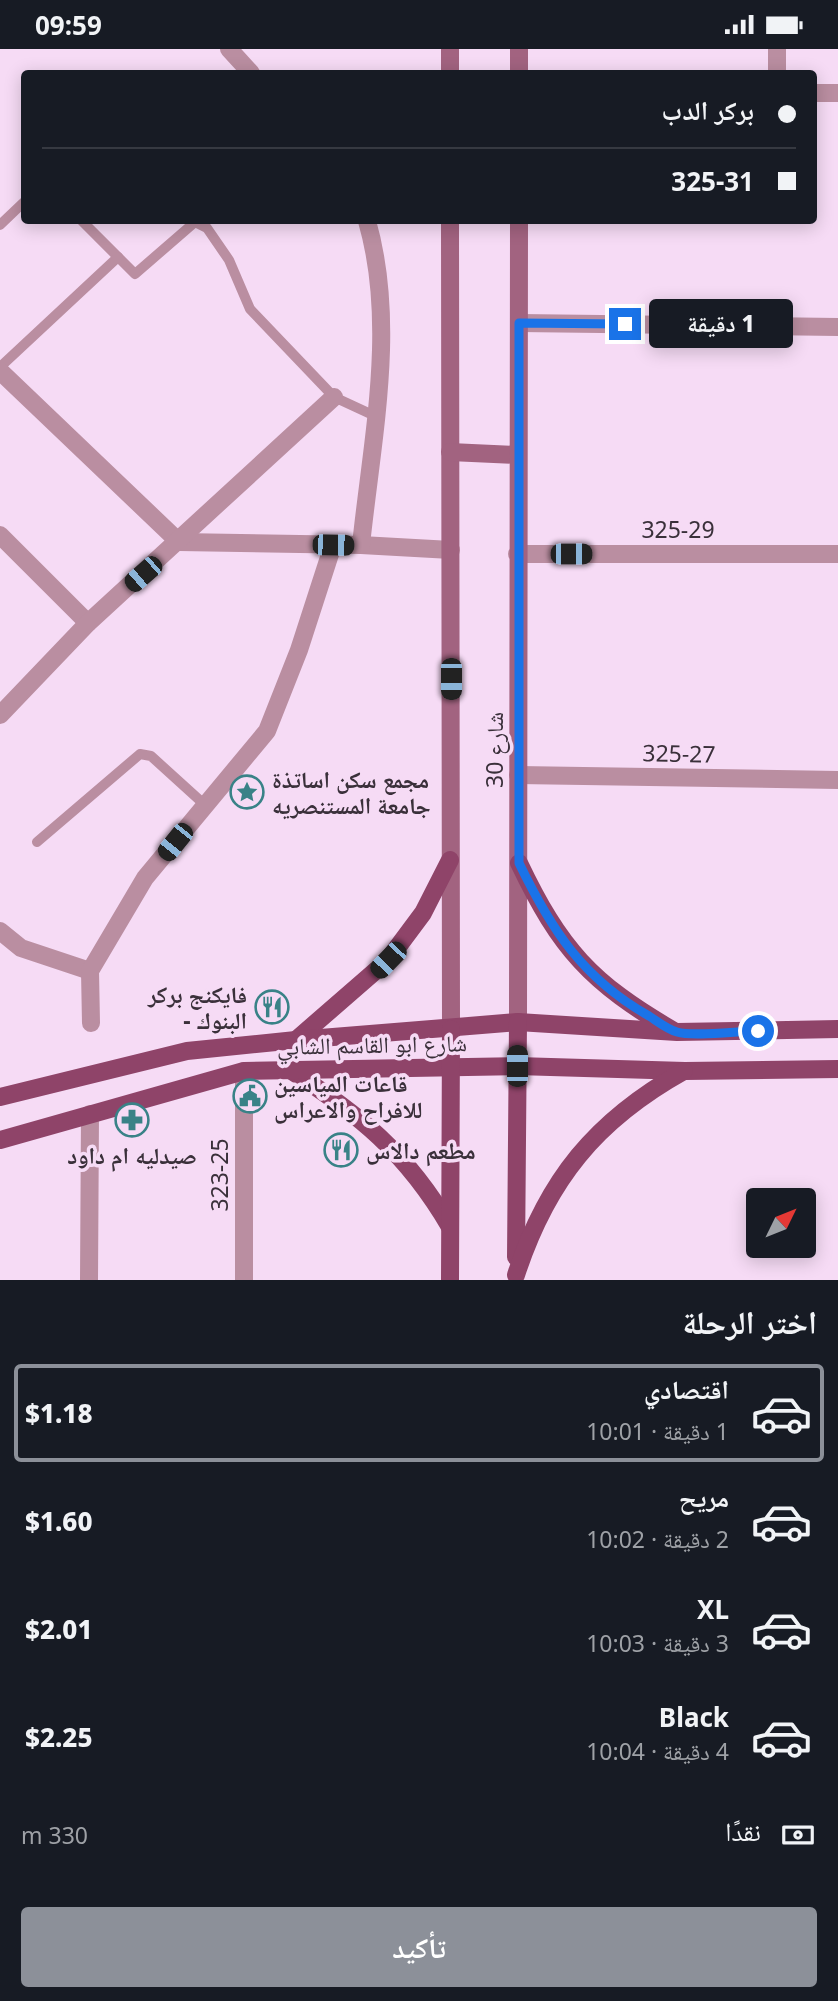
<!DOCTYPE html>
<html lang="ar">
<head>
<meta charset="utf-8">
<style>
	body { margin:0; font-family:"Noto Sans","Noto Naskh Arabic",sans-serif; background:#20242c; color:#f1f3f6; direction:rtl; height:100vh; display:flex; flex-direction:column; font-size:26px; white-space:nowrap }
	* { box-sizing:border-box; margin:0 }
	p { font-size:23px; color:#9ea1a6 }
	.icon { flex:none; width:38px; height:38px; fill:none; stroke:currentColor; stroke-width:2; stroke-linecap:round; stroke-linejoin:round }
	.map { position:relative; height:1231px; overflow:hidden; direction:ltr }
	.panel { display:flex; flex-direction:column; background:#171b24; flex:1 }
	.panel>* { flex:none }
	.banner { position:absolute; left:21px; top:21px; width:796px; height:154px; border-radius:7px; box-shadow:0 4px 18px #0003; direction:rtl; display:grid; align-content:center; height:154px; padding:0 21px; background:#171b24 }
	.needle { width:46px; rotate:47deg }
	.buttons { position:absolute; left:746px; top:1139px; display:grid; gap:14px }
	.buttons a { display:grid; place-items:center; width:70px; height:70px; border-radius:7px; background:#171b24; box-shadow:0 4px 18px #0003; font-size:35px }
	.end { position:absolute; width:32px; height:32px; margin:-16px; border:9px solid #1a73e8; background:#fff; box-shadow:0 0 0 4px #fff }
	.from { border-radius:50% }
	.bubble { position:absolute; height:49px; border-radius:7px; background:#171b24; box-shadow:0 4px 18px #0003; font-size:23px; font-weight:800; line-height:49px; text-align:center; direction:rtl }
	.car { position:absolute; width:21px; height:42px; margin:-21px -10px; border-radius:9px; box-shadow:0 0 5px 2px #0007; background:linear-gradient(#222 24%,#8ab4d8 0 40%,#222 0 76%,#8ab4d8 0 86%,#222 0) }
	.banner b { display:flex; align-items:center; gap:24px; height:66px; font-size:26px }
	.banner b+b { border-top:2px solid #363941 }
	.banner i { width:18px; height:18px; background:#f1f3f6 }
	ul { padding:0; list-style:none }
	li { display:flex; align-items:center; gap:21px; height:98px; margin:0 14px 10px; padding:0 7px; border:4px solid transparent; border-radius:7px }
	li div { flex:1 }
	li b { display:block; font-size:26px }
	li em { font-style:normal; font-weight:800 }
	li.current { border-color:#8c9099 }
	li>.icon { width:63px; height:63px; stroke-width:1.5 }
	h2 { padding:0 21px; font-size:32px; line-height:84px }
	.pay { display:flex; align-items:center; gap:18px; height:77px; padding:0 21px; font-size:26px }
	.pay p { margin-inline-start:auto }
	.primary-button { display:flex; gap:14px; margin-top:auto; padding:14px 21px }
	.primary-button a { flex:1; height:80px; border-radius:7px; background:#8c9099; color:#fff; font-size:28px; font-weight:800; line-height:80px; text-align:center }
	.status { display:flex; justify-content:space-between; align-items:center; height:49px; padding:0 35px; background:#171b24; direction:ltr }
	.status svg { height:19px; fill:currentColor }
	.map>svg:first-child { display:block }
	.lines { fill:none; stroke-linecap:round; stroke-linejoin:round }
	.lane { stroke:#ba8ea1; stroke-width:10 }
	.street { stroke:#ba8ea1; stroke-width:18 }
	.secondary { stroke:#a26380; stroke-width:18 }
	.primary { stroke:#8f4469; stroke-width:18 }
	.route { stroke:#1a73e8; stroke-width:9 }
	.labels { text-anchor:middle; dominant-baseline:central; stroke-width:7; stroke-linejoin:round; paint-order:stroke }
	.street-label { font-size:23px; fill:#3a303a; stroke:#f6dbf5 }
	.poi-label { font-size:23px; font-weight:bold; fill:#3a303a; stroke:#f6dbf5; text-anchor:start }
</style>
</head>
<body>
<div class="status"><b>09:59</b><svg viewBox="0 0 49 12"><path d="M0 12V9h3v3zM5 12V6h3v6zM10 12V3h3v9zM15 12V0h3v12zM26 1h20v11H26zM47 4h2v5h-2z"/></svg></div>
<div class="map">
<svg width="838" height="1231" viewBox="0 0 838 1231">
	<rect width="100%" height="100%" fill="#f6dbf5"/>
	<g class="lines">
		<g class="lane">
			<path d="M82 172 135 225 195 173 207 179 229 211 250 260 334 348 375 367"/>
			<path d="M0 176 24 153"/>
			<path d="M0 318 118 208"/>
			<path d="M37 793 140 705 151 707 205 756"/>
		</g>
		<g class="street">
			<path d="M229 0 251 24"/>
			<path d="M777 24V0"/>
			<path d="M814 44H838"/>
			<path d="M519 274 838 278"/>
			<path d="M0 322 179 493 361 496 451 501"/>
			<path d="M0 486 88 574"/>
			<path d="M361 496C372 390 397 276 367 172"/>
			<path d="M517 505H838"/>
			<path d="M0 666 88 574 334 348"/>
			<path d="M518 726 838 731"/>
			<path d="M0 882 21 899 90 922"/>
			<path d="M91 974 90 922 145 829 267 682 299 601 333 496"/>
			<path d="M244 1022V1231"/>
			<path d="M89 1231 90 1065"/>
		</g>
		<g class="secondary">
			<path d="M450 0V24"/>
			<path d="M519 0V24"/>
			<path d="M450 172 451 980"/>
			<path d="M450 403 517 406"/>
			<path d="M518 973 519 172"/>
		</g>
		<g class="primary">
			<path d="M519 814C560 900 591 934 674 982"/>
			<path d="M296 991 388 911 423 864 450 811"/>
			<path d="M287 1019C359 1065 407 1104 450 1178"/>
			<path d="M0 1048 187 1002 296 991 518 973 677 983 838 980"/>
			<path d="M0 1091 244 1022 517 1017 685 1022 838 1020"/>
			<path d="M516 1208 518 973"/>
			<path d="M516 1226C547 1131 596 1071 684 1022"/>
			<path d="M450 1231 451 980"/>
		</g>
	</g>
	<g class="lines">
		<path class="route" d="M625 275 519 274V814C551 880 582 929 649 967 657 972 667 980 677 983 693 988 739 982 758 982"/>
	</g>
	<defs>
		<symbol id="sight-ring" viewBox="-11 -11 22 22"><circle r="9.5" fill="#f6dbf5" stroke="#398287" stroke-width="1.5"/><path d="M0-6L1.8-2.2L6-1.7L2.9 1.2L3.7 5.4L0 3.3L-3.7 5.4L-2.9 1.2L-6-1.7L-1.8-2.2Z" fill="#398287"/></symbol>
		<symbol id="restaurant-ring" viewBox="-11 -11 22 22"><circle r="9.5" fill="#f6dbf5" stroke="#398287" stroke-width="1.5"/><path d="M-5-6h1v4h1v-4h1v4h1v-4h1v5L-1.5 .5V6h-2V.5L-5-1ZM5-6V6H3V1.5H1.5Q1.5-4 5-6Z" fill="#398287"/></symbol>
		<symbol id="civic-ring" viewBox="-11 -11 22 22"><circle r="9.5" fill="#f6dbf5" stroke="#398287" stroke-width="1.5"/><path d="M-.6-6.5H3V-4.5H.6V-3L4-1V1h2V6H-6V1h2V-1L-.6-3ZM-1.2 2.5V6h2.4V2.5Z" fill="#398287"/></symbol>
		<symbol id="pharmacy-ring" viewBox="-11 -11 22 22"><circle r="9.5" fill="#f6dbf5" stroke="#398287" stroke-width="1.5"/><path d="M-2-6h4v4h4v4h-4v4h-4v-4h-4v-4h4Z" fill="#398287"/></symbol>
	</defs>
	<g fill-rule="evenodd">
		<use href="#sight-ring" x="228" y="724" width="38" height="38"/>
		<use href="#restaurant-ring" x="253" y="939" width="38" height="38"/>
		<use href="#civic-ring" x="231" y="1028" width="38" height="38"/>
		<use href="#pharmacy-ring" x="113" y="1052" width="38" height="38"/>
		<use href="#restaurant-ring" x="322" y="1082" width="38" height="38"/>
	</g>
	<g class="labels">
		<g class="street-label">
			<text x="678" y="480">325-29</text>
			<text transform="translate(494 701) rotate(-90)">شارع 30</text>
			<text transform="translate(679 704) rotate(1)">325-27</text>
			<text transform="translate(372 995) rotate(-1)">شارع ابو القاسم الشابي</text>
			<text transform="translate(219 1126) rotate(-90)">323-25</text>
		</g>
		<g class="poi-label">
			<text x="272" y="730">مجمع سكن اساتذة<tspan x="272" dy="26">جامعة المستنصريه</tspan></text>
			<text x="247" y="945" text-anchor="end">فايكنج بركر<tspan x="247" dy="26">- البنوك</tspan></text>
			<text x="274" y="1034">قاعات المياسين<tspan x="274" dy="26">للافراح والاعراس</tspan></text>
			<text x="366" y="1101">مطعم دالاس</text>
			<text x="132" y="1106" text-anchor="middle">صيدليه ام داود</text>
		</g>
	</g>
</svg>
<div class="buttons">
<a><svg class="needle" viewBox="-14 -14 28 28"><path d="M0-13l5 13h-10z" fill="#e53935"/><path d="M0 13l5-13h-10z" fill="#9ea1a6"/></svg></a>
</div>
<i class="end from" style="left:758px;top:982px"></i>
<i class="end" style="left:625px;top:275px"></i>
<div class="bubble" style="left:649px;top:250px;width:144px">1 دقيقة</div>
<i class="car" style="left:333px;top:496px;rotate:91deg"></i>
<i class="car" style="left:571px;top:505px;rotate:90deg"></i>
<i class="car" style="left:143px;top:525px;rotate:229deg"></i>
<i class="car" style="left:451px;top:630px;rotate:180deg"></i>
<i class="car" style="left:175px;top:793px;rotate:219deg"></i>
<i class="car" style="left:388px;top:911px;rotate:224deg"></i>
<i class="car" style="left:517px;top:1017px;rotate:0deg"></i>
<div class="banner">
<b><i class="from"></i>بركر الدب</b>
<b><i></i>325-31</b>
</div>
</div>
<section class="panel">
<h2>اختر الرحلة</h2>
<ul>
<li class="current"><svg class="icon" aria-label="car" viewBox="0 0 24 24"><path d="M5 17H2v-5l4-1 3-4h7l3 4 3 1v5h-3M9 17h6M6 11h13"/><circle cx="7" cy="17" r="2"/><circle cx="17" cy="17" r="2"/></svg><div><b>اقتصادي</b><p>1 دقيقة · 10:01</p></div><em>$1.18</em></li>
<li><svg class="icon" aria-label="car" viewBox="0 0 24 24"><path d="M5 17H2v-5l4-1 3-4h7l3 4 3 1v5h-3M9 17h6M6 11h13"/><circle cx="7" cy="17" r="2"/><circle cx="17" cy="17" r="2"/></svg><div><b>مريح</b><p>2 دقيقة · 10:02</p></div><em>$1.60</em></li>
<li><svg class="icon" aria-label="car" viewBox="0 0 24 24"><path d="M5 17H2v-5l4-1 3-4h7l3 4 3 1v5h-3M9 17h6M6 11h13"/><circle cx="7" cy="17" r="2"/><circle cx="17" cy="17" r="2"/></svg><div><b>XL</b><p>3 دقيقة · 10:03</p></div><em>$2.01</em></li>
<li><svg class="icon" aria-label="car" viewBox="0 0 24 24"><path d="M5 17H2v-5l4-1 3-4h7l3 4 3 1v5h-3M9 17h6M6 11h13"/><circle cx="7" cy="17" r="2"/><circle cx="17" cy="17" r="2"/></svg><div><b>Black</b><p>4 دقيقة · 10:04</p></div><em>$2.25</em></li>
</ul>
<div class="pay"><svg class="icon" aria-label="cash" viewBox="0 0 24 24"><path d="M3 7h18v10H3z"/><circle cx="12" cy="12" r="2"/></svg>نقدًا<p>330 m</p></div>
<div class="primary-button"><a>تأكيد</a></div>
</section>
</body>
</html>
